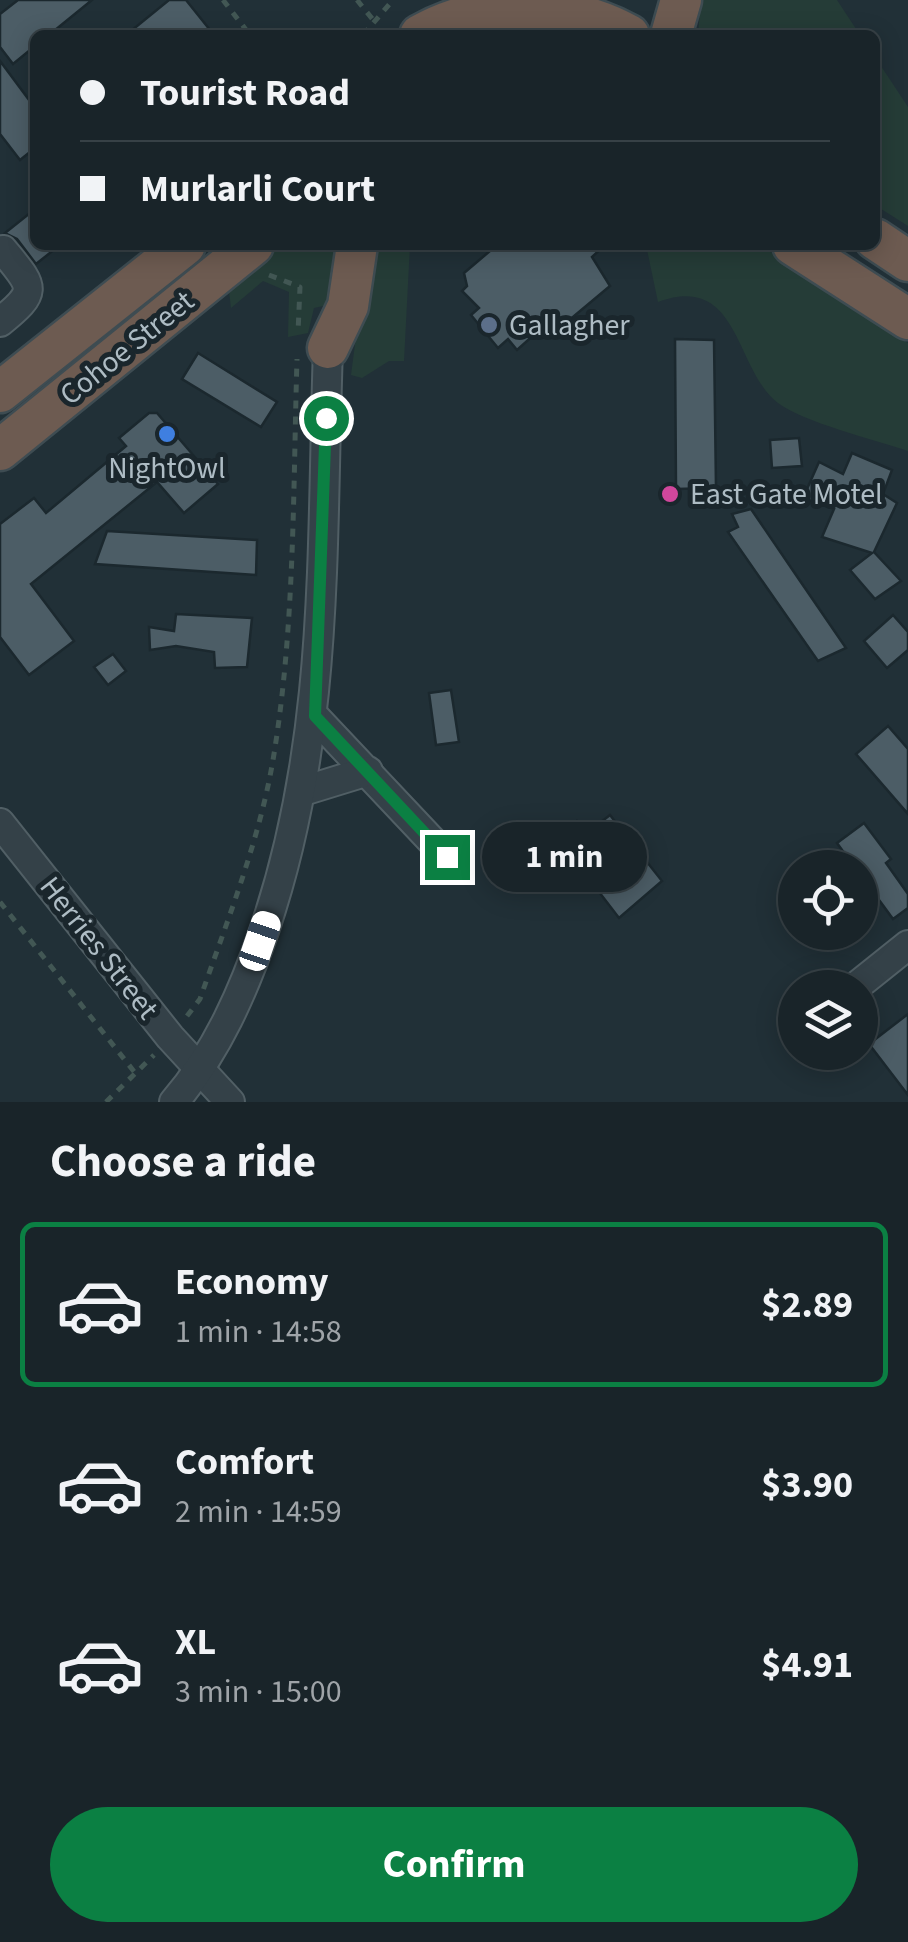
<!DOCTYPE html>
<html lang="en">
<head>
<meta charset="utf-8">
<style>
	body { margin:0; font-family:"Source Sans 3",sans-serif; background:#263035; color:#f1f3f6; height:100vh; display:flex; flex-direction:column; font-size:38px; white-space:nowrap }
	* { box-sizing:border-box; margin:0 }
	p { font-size:32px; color:#9fa4a8 }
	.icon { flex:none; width:55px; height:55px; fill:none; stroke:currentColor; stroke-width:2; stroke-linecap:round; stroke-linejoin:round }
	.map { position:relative; height:1102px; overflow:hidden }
	.sheet { display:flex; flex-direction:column; background:#192429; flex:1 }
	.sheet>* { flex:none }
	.hud { position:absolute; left:30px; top:30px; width:850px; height:220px; border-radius:15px; box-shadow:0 5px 25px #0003,0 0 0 2px #374146; display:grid; align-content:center; height:220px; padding:0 50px; background:#192429 }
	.tools { position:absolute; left:778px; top:850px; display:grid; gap:20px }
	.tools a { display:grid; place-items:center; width:100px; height:100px; border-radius:50%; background:#192429; box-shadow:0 5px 25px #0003,0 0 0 2px #374146; font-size:50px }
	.end { position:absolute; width:45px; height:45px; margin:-22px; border:12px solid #0b8043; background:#fff; box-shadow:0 0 0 5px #fff }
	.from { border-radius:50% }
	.bubble { position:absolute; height:70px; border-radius:35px; background:#192429; box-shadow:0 5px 25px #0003,0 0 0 2px #374146; font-size:32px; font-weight:700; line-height:70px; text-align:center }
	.car { position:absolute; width:30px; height:60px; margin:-30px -15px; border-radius:12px; box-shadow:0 0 8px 2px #0007; background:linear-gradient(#fff 24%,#345 0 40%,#fff 0 76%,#345 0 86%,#fff 0) }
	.hud b { display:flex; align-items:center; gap:35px; height:95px; font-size:38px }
	.hud b+b { border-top:2px solid #374146 }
	.hud i { width:25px; height:25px; background:#f1f3f6 }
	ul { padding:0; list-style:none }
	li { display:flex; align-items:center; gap:30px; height:165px; margin:0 20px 15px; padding:0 30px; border:5px solid transparent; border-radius:15px }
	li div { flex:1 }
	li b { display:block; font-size:38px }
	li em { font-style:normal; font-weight:700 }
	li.on { border-color:#0b8043 }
	li>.icon { width:90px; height:90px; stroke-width:1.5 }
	h2 { padding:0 50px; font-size:45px; line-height:120px }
	.button { display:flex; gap:20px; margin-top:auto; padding:20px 50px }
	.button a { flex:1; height:115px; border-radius:60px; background:#0b8043; color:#fff; font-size:40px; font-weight:700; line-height:115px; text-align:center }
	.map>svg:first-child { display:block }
	.green { fill:#253c37 }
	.building { fill:#4c5d66; stroke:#1b282e; stroke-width:2.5 }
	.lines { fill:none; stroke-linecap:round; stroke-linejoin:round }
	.minor-casing { stroke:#515f65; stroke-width:32 }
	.highway-casing { stroke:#3e4c52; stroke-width:45 }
	.path { stroke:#425754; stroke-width:5; stroke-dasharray:8 8; stroke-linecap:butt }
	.minor { stroke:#344148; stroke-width:28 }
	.highway { stroke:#6d5b51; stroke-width:40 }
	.route { stroke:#0b8043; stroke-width:12 }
	.service-dot { fill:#5c6f8a; stroke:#1a262c; stroke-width:4 }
	.shop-dot { fill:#3f7fe0; stroke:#1a262c; stroke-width:4 }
	.hotel-dot { fill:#d1479c; stroke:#1a262c; stroke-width:4 }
	.labels { text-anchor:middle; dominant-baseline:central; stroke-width:10; stroke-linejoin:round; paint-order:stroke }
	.poi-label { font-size:30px; fill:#aebcc4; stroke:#1a262c; text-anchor:start }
	.street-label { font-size:30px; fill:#aebcc4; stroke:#1a262c }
</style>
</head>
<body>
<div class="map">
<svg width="908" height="1102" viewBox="0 0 908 1102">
	<rect width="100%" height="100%" fill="#213037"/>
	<g class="green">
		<path d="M701 0H837L860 35H698Z"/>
		<path d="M875 57 908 107V226L875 205Z"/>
		<path d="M275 245H346L328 305 314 308 308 333 288 337 289 292 263 281 231 308 228 283Z"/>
		<path d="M368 245H410L404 361H389L362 378 351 375Z"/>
		<path d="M646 245H760L908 343V451C875 440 803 422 778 403 734 369 740 272 658 302Z"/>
	</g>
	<g class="building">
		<path d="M18 0H92L49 35H35V46L13 64 0 47V14Z"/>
		<path d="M169 0H186L214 35H126Z"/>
		<path d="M0 61 35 108V148L20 160 0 134Z"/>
		<path d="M35 209V245H60L36 264 17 239 5 233Z"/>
		<path d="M497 245H605L592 257 610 286 555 332 551 328 540 337 536 333 517 350 508 339 498 348 471 315 479 308 462 291 467 286 464 273Z"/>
		<path d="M675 339 714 340 716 488 676 489Z"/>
		<path d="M198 353 277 402 261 427 182 379Z"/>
		<path d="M149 413H157L218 484 184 513 157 482 31 584 74 641 29 675 0 637V524L34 498 46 513 126 446 119 438Z"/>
		<path d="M799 438 802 466 772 468 770 440Z"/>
		<path d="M852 453 892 470 883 494 897 503 874 552 901 581 875 599 850 570 872 553 822 537 834 509 803 498 819 462 843 474Z"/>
		<path d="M751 509 796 575 846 648 818 661 728 532 738 527 732 514Z"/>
		<path d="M107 531 257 540 256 575 95 564Z"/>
		<path d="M176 614 252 618 247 667 215 668 214 652 176 646 150 650 149 627 174 631Z"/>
		<path d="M893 615 908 632V650L887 668 864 641Z"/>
		<path d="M113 654 126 671 108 685 94 667Z"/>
		<path d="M451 690 459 742 436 745 429 693Z"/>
		<path d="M888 726 908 749V814L856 754Z"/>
		<path d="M610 815 662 881 619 918 583 871 535 859 536 839 563 841 577 821 596 826Z"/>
		<path d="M864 823 891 859 886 863 908 894V908L893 919 860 874V868H855L837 843Z"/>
		<path d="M908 1014V1095L869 1044Z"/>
	</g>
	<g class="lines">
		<defs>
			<g id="minor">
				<path d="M0 322C40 290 33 287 3 250"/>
				<path d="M315 717 447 857"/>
				<path d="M303 791 368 771"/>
				<path d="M0 823 170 1037 230 1102"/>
				<path d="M858 985 908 945"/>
				<path d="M174 1102C217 1052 244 990 265 928 330 736 321 549 328 348"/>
			</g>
			<g id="highway">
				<path d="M420 35C482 0 566 0 629 35"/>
				<path d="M671 35 681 0"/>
				<path d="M875 239 908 261"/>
				<path d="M793 245 908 319"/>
				<path d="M328 348 348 306 357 245"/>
				<path d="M0 392 185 245"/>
				<path d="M0 450 253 245"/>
			</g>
		</defs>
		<use href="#minor" class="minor-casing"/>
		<use href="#highway" class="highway-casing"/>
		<g class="path">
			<path d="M223 0 250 35"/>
			<path d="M357 0 374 21"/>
			<path d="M363 35 393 0"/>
			<path d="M269 275 300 287 298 333"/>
			<path d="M0 902 136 1074"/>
			<path d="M187 1016 200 999C227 921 259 842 273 760 295 629 293 491 297 359"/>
			<path d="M106 1102 154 1055"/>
		</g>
		<use href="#minor" class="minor"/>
		<use href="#highway" class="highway"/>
	</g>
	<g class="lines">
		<path class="route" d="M326 418 315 716 447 857"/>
	</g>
	<circle class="service-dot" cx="489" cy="325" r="10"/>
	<circle class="shop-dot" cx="167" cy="434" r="10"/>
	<circle class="hotel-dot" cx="670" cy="494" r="10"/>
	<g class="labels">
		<g class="poi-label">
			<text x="509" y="325">Gallagher</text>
			<text x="167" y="468" text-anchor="middle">NightOwl</text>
			<text x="690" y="494">East Gate Motel</text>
		</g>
		<g class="street-label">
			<text transform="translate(127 348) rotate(-39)">Cohoe Street</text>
			<text transform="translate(99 948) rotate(52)">Herries Street</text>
		</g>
	</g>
</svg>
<div class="tools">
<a><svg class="icon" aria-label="locate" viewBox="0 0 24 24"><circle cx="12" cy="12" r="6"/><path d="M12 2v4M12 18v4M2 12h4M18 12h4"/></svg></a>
<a><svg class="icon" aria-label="layers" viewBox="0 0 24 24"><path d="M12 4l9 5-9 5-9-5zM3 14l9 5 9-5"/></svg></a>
</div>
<i class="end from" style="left:326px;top:418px"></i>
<i class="end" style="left:447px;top:857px"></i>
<div class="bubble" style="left:482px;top:822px;width:165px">1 min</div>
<i class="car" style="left:260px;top:941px;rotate:19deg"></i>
<div class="hud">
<b><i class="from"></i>Tourist Road</b>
<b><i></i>Murlarli Court</b>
</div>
</div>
<section class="sheet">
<h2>Choose a ride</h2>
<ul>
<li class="on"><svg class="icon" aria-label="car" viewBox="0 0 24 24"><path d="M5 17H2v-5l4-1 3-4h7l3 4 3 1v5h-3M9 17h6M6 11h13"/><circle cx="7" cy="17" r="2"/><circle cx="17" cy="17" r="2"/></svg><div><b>Economy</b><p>1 min · 14:58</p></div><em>$2.89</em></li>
<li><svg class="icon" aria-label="car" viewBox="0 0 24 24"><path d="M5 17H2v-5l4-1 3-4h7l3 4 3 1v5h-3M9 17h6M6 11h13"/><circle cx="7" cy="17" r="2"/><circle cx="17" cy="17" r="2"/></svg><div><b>Comfort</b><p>2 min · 14:59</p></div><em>$3.90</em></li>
<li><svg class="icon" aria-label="car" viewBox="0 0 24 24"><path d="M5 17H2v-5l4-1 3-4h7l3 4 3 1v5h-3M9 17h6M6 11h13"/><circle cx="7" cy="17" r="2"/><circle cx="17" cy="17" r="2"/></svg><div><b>XL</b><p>3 min · 15:00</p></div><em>$4.91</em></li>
</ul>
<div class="button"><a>Confirm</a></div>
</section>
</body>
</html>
